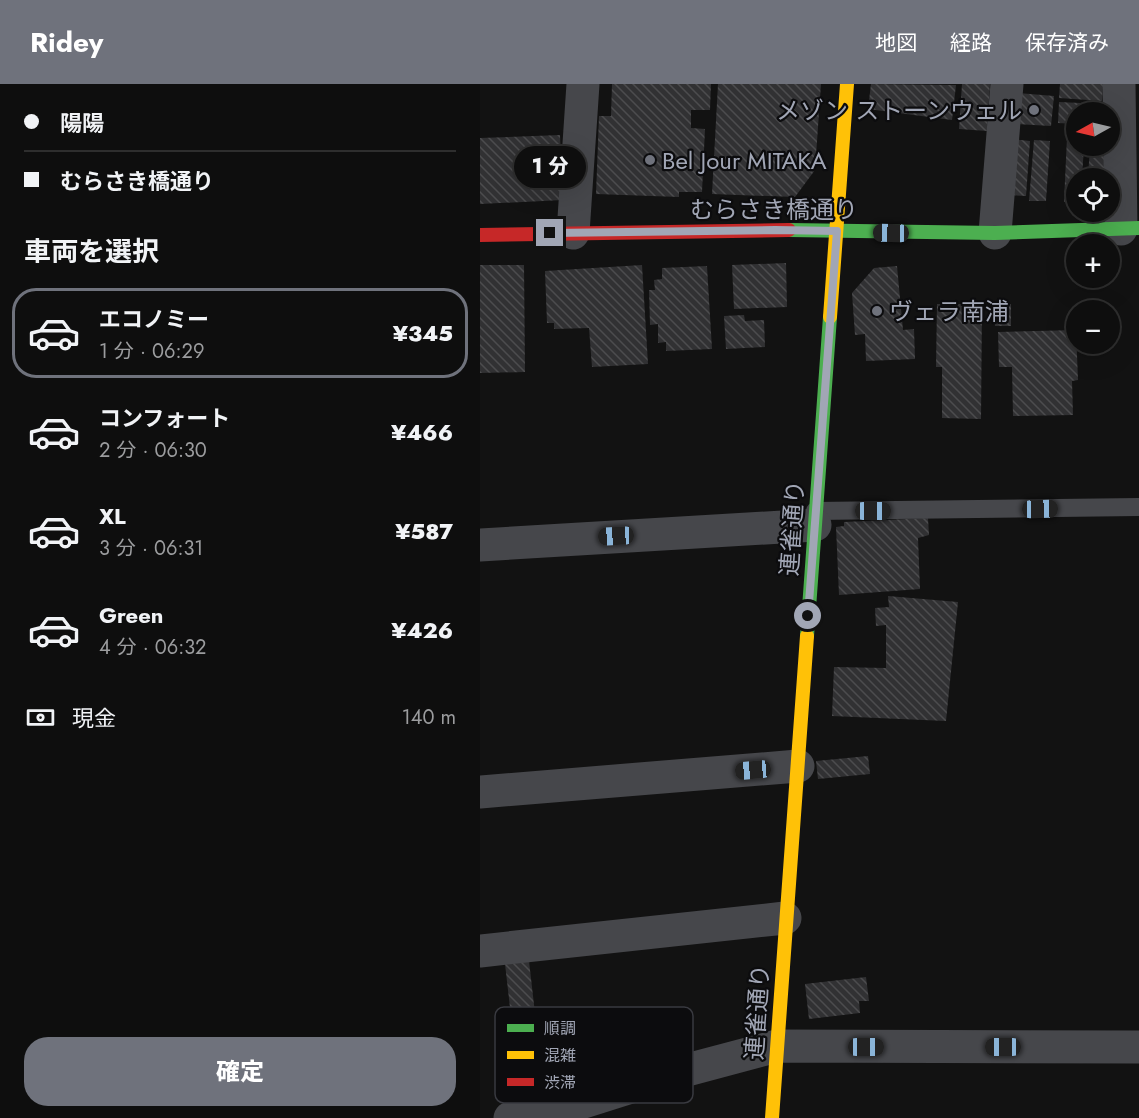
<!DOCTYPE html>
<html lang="ja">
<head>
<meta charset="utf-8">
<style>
	body { margin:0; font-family:Jost,"Noto Sans JP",sans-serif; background:#1c1c1c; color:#f1f3f6; height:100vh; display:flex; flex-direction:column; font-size:22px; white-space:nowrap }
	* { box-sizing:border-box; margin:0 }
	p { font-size:20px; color:#9b9c9e }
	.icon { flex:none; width:33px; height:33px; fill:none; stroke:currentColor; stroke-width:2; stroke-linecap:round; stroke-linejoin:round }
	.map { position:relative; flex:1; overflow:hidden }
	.side { display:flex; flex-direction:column; background:#0e0e0e; width:480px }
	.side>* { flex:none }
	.hud { display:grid; align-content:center; height:132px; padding:0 24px; background:#0e0e0e }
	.needle { width:39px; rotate:262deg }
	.tools { position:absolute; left:586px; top:18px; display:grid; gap:12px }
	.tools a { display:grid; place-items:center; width:54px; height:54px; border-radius:50%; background:#0e0e0e; box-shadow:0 6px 24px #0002,0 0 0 2px #2e2e2e; font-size:30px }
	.end { position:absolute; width:27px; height:27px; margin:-14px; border:8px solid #a1a6b5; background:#111; box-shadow:0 0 0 3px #111 }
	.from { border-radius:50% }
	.bubble { position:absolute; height:42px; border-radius:21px; background:#0e0e0e; box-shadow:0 6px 24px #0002,0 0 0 2px #2e2e2e; font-size:20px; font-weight:800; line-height:42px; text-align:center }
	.car { position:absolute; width:18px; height:36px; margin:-18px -9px; border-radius:8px; box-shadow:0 0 4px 2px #0007; background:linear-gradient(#222 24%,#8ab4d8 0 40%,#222 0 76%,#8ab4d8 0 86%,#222 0) }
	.hud b { display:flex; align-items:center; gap:21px; height:57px; font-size:22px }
	.hud b+b { border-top:2px solid #2e2e2e }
	.hud i { width:15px; height:15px; background:#f1f3f6 }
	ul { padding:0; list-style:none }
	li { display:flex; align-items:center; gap:18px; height:90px; margin:0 12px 9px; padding:0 12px; border:3px solid transparent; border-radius:24px }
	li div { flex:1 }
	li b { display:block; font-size:22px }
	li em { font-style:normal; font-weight:800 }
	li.current { border-color:#6f727c }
	li>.icon { width:54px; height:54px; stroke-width:1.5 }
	h2 { padding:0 24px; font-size:27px; line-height:72px }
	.pay { display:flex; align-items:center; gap:15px; height:66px; padding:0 24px; font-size:22px }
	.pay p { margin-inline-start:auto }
	.cta { display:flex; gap:12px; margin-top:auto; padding:12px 24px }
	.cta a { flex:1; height:69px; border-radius:24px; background:#6f727c; color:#fff; font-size:24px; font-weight:800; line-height:69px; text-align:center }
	header { display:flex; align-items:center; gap:36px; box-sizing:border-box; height:84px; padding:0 30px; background:#6f727c; color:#fff }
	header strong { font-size:28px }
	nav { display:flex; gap:33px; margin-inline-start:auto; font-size:21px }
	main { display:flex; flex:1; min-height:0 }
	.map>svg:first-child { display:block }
	.building { fill:url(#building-back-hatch) }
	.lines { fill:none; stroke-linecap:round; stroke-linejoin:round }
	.lane { stroke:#46474b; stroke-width:18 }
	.street { stroke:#46474b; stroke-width:33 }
	.fast { stroke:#4caf50; stroke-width:14 }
	.slow { stroke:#ffc107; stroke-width:14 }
	.jam { stroke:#c62828; stroke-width:14 }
	.route { stroke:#a1a6b5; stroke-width:8 }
	.poi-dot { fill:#6f727c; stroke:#0c0c0e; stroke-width:2 }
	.labels { text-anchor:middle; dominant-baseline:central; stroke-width:4.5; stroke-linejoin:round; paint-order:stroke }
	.poi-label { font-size:24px; fill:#a1a6b5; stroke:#0c0c0e; text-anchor:start }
	.street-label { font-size:24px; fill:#a1a6b5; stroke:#0c0c0e }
	.key { fill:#0c0c0e; stroke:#393a40; stroke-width:1.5 }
	.key-label { font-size:16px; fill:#a1a6b5 }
</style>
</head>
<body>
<header>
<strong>Ridey</strong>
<nav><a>地図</a><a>経路</a><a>保存済み</a></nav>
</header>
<main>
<section class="side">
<div class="hud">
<b><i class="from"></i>陽陽</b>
<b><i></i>むらさき橋通り</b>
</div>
<h2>車両を選択</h2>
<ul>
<li class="current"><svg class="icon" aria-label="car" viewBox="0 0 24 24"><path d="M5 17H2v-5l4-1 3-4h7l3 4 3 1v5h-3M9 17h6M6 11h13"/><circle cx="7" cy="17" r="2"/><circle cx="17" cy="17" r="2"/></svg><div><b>エコノミー</b><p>1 分 · 06:29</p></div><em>¥345</em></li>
<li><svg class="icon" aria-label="car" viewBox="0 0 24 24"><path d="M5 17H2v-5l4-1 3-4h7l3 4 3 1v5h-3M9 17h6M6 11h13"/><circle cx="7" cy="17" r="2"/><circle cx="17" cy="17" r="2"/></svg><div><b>コンフォート</b><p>2 分 · 06:30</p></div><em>¥466</em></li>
<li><svg class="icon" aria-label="car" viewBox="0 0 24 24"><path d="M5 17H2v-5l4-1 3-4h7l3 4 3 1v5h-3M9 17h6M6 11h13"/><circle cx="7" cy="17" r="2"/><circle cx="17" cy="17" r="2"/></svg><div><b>XL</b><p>3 分 · 06:31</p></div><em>¥587</em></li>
<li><svg class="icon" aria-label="car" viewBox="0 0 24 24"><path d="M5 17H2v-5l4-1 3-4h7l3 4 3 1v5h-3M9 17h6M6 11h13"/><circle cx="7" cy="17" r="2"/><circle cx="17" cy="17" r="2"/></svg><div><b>Green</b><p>4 分 · 06:32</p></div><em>¥426</em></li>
</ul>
<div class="pay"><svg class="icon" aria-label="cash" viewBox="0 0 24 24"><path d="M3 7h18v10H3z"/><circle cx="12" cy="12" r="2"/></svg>現金<p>140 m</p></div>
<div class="cta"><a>確定</a></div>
</section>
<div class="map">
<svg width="659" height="1034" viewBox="0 0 659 1034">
	<defs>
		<pattern id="building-back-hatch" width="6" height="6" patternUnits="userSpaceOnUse" patternTransform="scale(1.5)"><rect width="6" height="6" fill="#313133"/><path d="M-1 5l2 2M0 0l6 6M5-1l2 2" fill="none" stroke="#4c4c4e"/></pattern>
	</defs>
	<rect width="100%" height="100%" fill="#121212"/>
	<g class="building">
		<path d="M132 0H231L230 26H211V44L225 45 222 108H199V113L116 110 119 32H131Z"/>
		<path d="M238 0H341L335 86 315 113 232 110Z"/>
		<path d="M391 0 476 1 472 36 388 25Z"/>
		<path d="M482 0H510L507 47 479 45Z"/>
		<path d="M580 0H623L622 17 579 14Z"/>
		<path d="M538 9 574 12 571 42 535 40Z"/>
		<path d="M579 18 622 20 621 28H597V40L578 39Z"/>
		<path d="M80 51 83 116 0 120V54Z"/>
		<path d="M587 53 597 54V62H604L602 94H597V119L584 118Z"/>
		<path d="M530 55 550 57 546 112 525 111Z"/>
		<path d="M554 56 570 57 566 117H549Z"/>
		<path d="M610 62H629L627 94H608Z"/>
		<path d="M306 179 307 223 254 225 252 181Z"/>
		<path d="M0 181H44L45 288 0 289Z"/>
		<path d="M162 181 168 280 112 283 109 244 74 245V239H67L65 187Z"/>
		<path d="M227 182 232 265 186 267V258L178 259V240L170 241 169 206H175L174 196 182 195V184Z"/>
		<path d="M417 182 423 246 434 245 435 275 386 277 385 250 375 251 372 209 394 184Z"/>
		<path d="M457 220H502L501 335 462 334V283H456Z"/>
		<path d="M514 220H531V242H515Z"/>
		<path d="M264 231 265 237 284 236 285 263 246 265 244 232Z"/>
		<path d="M596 246 598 296 592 297 593 331 533 332 532 283H519L518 248Z"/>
		<path d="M448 434 449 451 438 454 440 505 359 511 356 443 364 442V438Z"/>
		<path d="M408 512 478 518 466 637 352 632 354 583 406 584V541L396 542 395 524 409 523Z"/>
		<path d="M388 672 390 690 338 695 336 677Z"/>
		<path d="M49 877 56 938 32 941 25 880Z"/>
		<path d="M386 893 389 917H379L380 929 329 935 325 900Z"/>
	</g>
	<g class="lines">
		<path class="lane" d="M335 427 659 423"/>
		<g class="street">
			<path d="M639 0 641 145"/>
			<path d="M93 149 103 0"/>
			<path d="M515 149 527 0"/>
			<path d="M0 461 335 441"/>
			<path d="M0 708 318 682"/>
			<path d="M0 867 305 834"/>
			<path d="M30 1034 69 1029 192 990 297 962 659 963"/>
		</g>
		<g class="fast">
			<path d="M309 146 515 149 659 144"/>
			<path d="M327 552 350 233"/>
		</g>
		<g class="slow">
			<path d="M350 233 367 0"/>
			<path d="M292 1034 327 552"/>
		</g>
		<path class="jam" d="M0 151 309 146"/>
	</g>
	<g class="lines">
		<path class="route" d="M70 149 295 146 357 147 328 532"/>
	</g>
	<g class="poi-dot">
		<circle cx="554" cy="26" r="6"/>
		<circle cx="170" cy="76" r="6"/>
		<circle cx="397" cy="227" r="6"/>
	</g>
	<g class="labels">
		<g class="poi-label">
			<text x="542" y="26" text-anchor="end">メゾン ストーンウェル</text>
			<text x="182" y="76">Bel Jour MITAKA</text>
			<text x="409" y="227">ヴェラ南浦</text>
		</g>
		<g class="street-label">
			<text x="294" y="125">むらさき橋通り</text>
			<text transform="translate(312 444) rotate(-86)">連雀通り</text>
			<text transform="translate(277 928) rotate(-86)">連雀通り</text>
		</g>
	</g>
	<rect x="15" y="923" width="198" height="96" rx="9" class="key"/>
	<rect x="27" y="940" width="27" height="8" fill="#4caf50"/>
	<rect x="27" y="967" width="27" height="8" fill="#ffc107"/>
	<rect x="27" y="994" width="27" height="8" fill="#c62828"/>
	<g class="key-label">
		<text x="64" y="950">順調</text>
		<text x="64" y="977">混雑</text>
		<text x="64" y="1004">渋滞</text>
	</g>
</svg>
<div class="tools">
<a><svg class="needle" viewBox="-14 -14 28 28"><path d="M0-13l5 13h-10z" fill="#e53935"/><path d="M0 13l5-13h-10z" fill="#9b9c9e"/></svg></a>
<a><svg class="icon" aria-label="locate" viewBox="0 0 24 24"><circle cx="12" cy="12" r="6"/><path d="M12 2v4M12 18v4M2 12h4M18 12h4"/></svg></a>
<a>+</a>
<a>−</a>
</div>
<i class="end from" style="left:328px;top:532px"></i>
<i class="end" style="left:70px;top:149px"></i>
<div class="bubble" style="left:34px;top:62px;width:72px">1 分</div>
<i class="car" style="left:411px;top:149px;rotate:271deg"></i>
<i class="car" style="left:560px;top:425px;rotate:89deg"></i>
<i class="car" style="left:393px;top:427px;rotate:90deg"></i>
<i class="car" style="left:136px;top:452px;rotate:267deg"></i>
<i class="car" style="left:273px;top:686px;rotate:265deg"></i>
<i class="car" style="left:386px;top:963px;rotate:90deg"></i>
<i class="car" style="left:523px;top:963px;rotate:270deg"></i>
</div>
</main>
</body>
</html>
